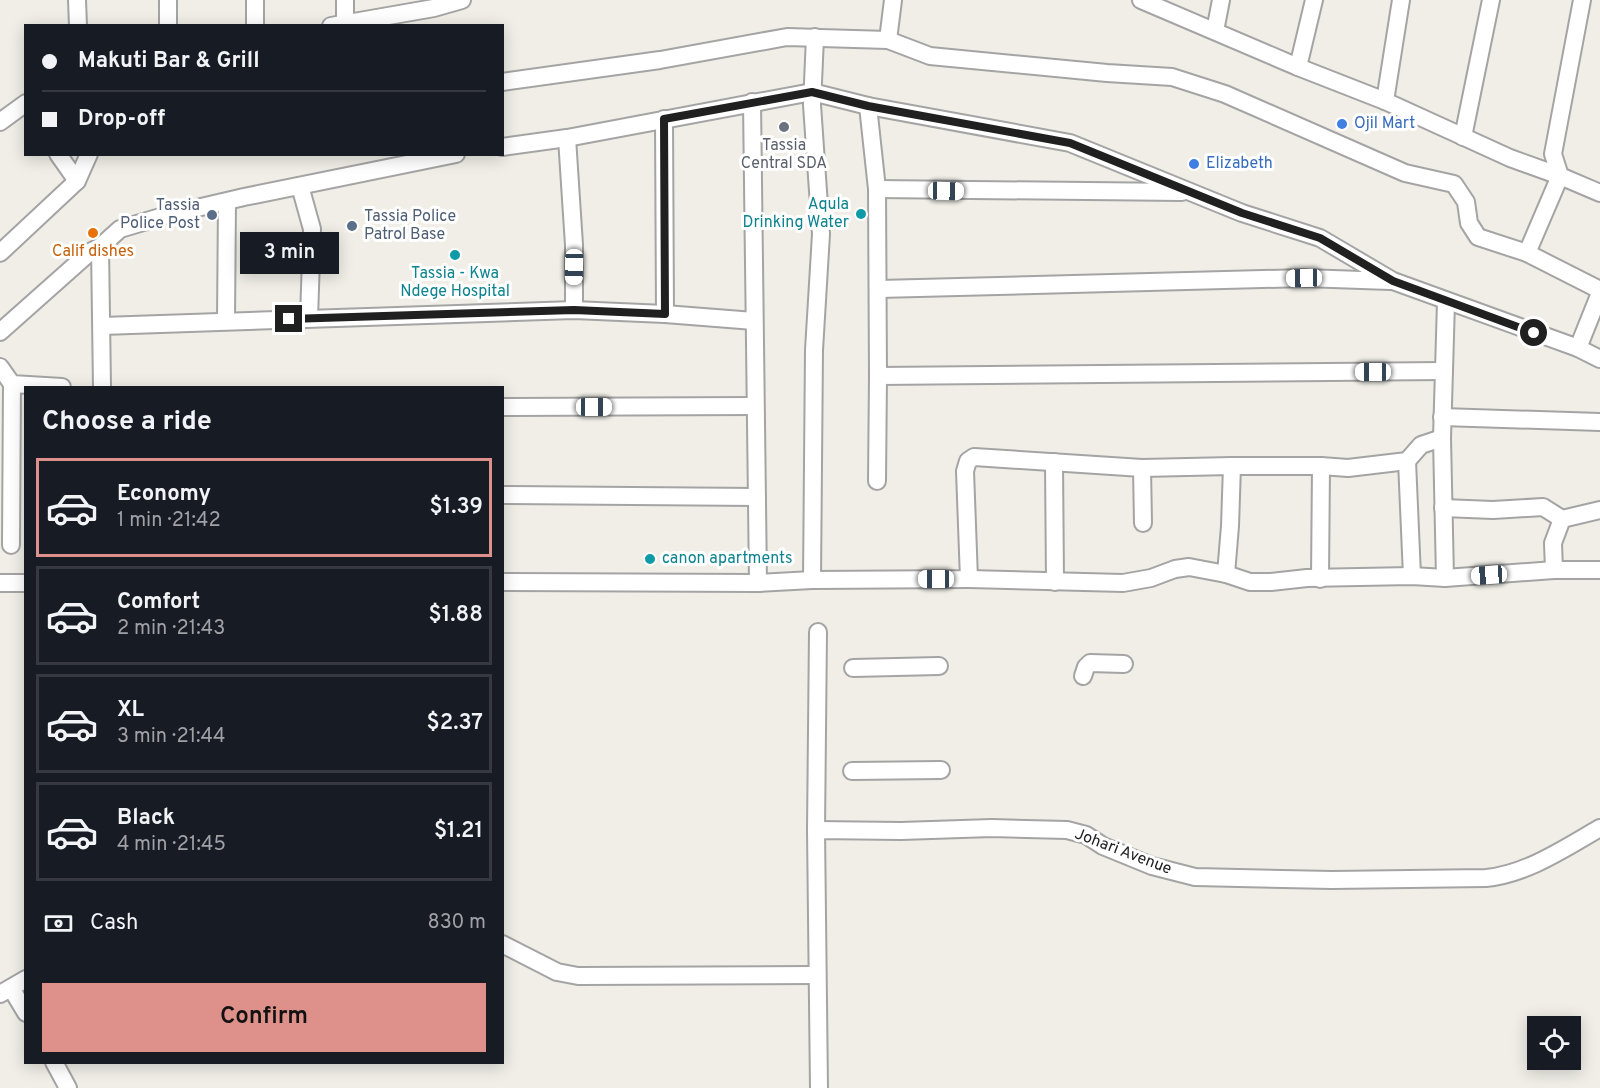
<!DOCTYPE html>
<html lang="en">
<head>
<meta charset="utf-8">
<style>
	body { margin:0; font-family:Overpass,sans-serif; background:#242831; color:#f1f3f6; height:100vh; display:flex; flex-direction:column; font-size:22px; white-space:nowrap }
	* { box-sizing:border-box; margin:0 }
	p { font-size:20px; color:#9ea1a6 }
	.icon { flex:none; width:33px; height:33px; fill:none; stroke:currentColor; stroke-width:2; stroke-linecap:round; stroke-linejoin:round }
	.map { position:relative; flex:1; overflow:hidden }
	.drawer { position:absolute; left:24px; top:386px; width:480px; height:678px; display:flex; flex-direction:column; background:#171b24; border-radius:0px; box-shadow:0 3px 15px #0003 }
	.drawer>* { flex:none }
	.hud { position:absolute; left:24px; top:24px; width:480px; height:132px; border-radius:0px; box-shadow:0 3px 15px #0003; display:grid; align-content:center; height:132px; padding:0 18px; background:#171b24 }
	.fabs { position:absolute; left:1527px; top:1016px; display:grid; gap:12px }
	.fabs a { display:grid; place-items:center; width:54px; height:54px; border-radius:0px; background:#171b24; box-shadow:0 3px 15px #0003; font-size:30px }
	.end { position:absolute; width:27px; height:27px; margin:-14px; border:8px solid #202020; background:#fff; box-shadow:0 0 0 3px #fff }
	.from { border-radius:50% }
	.bubble { position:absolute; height:42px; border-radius:0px; background:#171b24; box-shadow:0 3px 15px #0003; font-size:20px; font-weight:600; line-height:42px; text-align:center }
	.car { position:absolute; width:18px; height:36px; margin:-18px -9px; border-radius:8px; box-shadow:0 0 4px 2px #0007; background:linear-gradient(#fff 24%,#345 0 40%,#fff 0 76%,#345 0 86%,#fff 0) }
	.hud b { display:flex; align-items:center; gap:21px; height:57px; font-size:22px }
	.hud b+b { border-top:2px solid #363941 }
	.hud i { width:15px; height:15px; background:#f1f3f6 }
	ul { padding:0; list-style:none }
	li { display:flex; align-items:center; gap:18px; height:99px; margin:0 12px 9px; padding:0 6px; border:3px solid #363941; border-radius:0px }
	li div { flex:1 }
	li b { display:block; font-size:22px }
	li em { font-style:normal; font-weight:600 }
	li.selected { border-color:#de908b }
	li>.icon { width:54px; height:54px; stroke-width:1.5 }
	h2 { padding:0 18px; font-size:27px; line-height:72px }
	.pay { display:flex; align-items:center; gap:15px; height:66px; padding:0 18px; font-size:22px }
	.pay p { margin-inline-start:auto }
	.action { display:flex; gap:12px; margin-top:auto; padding:12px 18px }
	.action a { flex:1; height:69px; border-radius:0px; background:#de908b; color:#111; font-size:24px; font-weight:600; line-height:69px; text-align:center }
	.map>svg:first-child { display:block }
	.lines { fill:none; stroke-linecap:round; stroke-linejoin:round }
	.minor-casing { stroke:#a4a4a4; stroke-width:20 }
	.minor { stroke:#fff; stroke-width:16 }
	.route { stroke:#202020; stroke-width:8 }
	.shop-dot { fill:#3f7fe0; stroke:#fff; stroke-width:2 }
	.worship-dot { fill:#6b7280; stroke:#fff; stroke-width:2 }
	.culture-dot { fill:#0f9aa8; stroke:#fff; stroke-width:2 }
	.service-dot { fill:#5c6f8a; stroke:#fff; stroke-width:2 }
	.food-dot { fill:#e8710a; stroke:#fff; stroke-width:2 }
	.labels { text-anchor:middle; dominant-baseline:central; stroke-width:6; stroke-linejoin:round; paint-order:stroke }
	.shop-label { font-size:16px; fill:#366cbe; stroke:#fff; text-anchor:start }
	.worship-label { font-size:16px; fill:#5b616d; stroke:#fff }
	.culture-label { font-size:16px; fill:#0d838f; stroke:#fff; text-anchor:end }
	.service-label { font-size:16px; fill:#4e5e75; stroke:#fff; text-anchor:end }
	.food-label { font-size:16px; fill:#c56008; stroke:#fff }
	.street-label { font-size:16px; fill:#202020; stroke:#fff }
</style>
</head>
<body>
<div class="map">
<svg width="1600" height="1088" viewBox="0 0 1600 1088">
	<rect width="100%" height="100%" fill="#f0eee7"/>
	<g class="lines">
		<defs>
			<g id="minor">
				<path d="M77 0 78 26"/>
				<path d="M168 0V26"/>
				<path d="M255 0V26"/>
				<path d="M345 0V22"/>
				<path d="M1141 0 1298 67 1385 101 1510 158 1560 176 1600 193"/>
				<path d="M331 26 434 8 462 0"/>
				<path d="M1215 31 1221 0"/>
				<path d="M888 40 893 0"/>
				<path d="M1298 67 1314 0"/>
				<path d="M502 82 660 60 787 37 888 40 930 56 1107 73 1172 77 1225 94 1405 173 1454 184 1466 202 1469 223 1478 237 1527 253 1600 290"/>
				<path d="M1385 101 1401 0"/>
				<path d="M752 102 758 583"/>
				<path d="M868 106 877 189 878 376 1444 371"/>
				<path d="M664 119 665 314"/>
				<path d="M0 122 26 103"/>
				<path d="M1463 137 1491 0"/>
				<path d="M567 138 574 245V310"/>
				<path d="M502 147 567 138 812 92 868 106 1070 143 1242 213 1320 238 1393 281 1578 348 1600 359"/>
				<path d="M58 154 77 181"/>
				<path d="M300 186 312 229 309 318"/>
				<path d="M877 189 1182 192"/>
				<path d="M100 247 102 387"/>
				<path d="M0 253 77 181 89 154"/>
				<path d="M1527 253 1560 176 1553 154 1582 0"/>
				<path d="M879 289 1304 278 1390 281"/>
				<path d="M226 320 227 202"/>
				<path d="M102 326 574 310 665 314 754 321"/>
				<path d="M0 332 90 252 100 247 120 229 167 215 244 197 456 154"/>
				<path d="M1578 348 1600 293"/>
				<path d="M0 367 12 384 62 387"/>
				<path d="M502 407 754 406"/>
				<path d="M1442 417 1600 422"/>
				<path d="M1407 461 1412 576"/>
				<path d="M1054 462 1055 582"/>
				<path d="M1142 468 1143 523"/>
				<path d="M877 481 878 376"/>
				<path d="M502 495 757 497"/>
				<path d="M1443 508 1493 510 1543 507 1562 519"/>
				<path d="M11 545 12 384"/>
				<path d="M1554 570 1553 543 1562 519 1600 510"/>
				<path d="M1226 574 1230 526 1232 466"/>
				<path d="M1445 578 1442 438 1446 302"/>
				<path d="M969 579 1123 583 1151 578 1175 569 1189 567 1226 574 1250 582H1271L1307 578 1412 576 1445 578 1554 570H1600"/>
				<path d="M1320 579 1321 466"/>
				<path d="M812 580 814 350 821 234 812 105 815 37"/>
				<path d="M502 582 758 583 812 580 969 579 965 471 968 461 974 457 1142 468 1232 466H1321L1348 468 1407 461 1421 445 1442 438"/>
				<path d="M0 583H26"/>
				<path d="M853 668 939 666"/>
				<path d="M1083 676 1086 667 1090 663 1124 664"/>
				<path d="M852 771 941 770"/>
				<path d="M816 830 818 632"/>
				<path d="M502 944 557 972 578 976 817 975"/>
				<path d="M11 988 26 1013"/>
				<path d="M0 994 26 979"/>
				<path d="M54 1062 68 1088"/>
				<path d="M819 1088 816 830 901 831 992 828 1067 830 1086 835 1103 846 1152 866 1195 877 1332 880 1486 878C1527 874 1565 848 1600 828"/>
			</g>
		</defs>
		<use href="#minor" class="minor-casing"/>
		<use href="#minor" class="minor"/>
	</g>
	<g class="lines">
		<path class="route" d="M289 319 574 310 665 314 664 119 812 92 868 106 1070 143 1242 213 1320 238 1393 281 1534 333"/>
	</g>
	<g class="shop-dot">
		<circle cx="1342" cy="124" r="6"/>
		<circle cx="1194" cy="164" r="6"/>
	</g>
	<circle class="worship-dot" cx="784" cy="127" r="6"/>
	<g class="culture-dot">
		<circle cx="861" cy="214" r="6"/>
		<circle cx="455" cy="255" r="6"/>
		<circle cx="650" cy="559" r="6"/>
	</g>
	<g class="service-dot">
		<circle cx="212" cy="215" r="6"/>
		<circle cx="352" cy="226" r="6"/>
	</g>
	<circle class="food-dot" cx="93" cy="233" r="6"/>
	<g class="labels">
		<g class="shop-label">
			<text x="1354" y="124">Ojil Mart</text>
			<text x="1206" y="164">Elizabeth</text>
		</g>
		<g class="worship-label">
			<text x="784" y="146">Tassia<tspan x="784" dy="18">Central SDA</tspan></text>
		</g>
		<g class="culture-label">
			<text x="849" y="205">Aqula<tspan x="849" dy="18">Drinking Water</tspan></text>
			<text x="455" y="274" text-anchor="middle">Tassia - Kwa<tspan x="455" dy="18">Ndege Hospital</tspan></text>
			<text x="662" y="559" text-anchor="start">canon apartments</text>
		</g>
		<g class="service-label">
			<text x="200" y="206">Tassia<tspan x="200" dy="18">Police Post</tspan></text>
			<text x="364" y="217" text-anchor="start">Tassia Police<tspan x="364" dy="18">Patrol Base</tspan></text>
		</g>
		<g class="food-label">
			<text x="93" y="252">Calif dishes</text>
		</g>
		<g class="street-label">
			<text transform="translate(1123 852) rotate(21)">Johari Avenue</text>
		</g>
	</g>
</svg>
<div class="fabs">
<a><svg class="icon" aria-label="locate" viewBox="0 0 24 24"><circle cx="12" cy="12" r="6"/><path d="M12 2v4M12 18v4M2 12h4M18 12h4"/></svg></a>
</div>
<i class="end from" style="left:1534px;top:333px"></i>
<i class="end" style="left:289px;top:319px"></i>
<div class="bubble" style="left:240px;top:232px;width:99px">3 min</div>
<i class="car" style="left:946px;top:191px;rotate:91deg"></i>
<i class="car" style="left:574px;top:267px;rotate:181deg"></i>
<i class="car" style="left:1304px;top:278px;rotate:269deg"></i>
<i class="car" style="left:1373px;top:372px;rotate:270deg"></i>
<i class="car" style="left:594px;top:407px;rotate:90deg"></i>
<i class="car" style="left:1489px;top:575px;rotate:266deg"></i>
<i class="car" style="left:936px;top:579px;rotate:270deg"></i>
<div class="hud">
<b><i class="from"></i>Makuti Bar &amp; Grill</b>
<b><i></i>Drop-off</b>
</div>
<section class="drawer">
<h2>Choose a ride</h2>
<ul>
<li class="selected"><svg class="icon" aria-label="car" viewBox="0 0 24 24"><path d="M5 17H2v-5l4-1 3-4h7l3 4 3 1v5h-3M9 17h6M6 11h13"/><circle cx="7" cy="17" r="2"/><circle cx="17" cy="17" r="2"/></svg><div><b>Economy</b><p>1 min · 21:42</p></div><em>$1.39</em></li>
<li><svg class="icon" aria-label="car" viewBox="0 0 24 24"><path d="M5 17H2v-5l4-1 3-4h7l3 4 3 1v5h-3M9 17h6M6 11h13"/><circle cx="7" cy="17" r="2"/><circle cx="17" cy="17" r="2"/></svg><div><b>Comfort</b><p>2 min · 21:43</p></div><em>$1.88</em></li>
<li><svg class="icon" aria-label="car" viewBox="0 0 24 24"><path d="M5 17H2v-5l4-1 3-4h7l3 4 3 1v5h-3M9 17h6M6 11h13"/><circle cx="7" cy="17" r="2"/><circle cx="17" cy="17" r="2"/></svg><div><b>XL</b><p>3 min · 21:44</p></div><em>$2.37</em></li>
<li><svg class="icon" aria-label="car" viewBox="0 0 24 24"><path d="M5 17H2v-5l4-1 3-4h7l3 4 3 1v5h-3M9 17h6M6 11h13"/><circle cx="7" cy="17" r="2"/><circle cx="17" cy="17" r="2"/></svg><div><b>Black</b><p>4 min · 21:45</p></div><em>$1.21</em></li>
</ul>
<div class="pay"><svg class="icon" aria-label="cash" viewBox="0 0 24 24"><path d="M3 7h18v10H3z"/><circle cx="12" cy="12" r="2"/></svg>Cash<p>830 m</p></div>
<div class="action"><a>Confirm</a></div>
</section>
</div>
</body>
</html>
